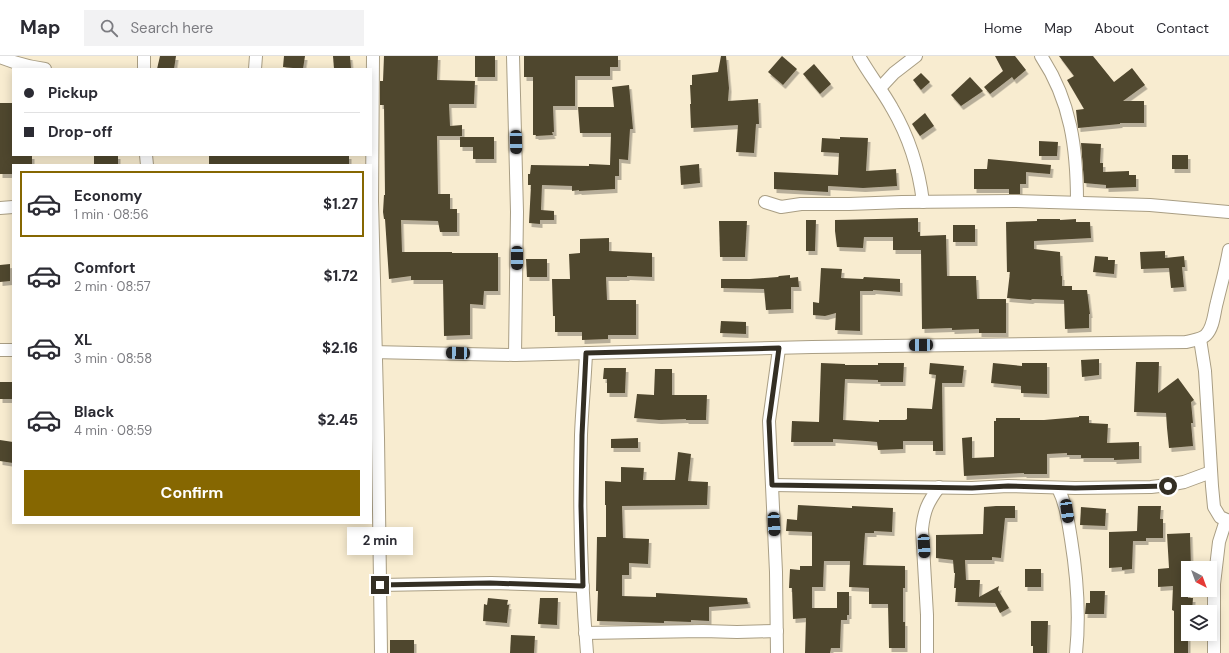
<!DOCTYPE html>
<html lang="en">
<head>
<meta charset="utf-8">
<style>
	body { margin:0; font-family:"DM Sans",sans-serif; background:#f2f2f3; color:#2b2b33; height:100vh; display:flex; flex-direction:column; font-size:15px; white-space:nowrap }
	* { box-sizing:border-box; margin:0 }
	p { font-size:13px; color:#7c7c81 }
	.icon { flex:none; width:22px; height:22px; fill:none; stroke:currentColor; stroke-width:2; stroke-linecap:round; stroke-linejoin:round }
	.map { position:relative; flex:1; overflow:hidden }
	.panel { position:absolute; left:12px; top:108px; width:360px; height:360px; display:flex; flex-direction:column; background:#fff; border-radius:0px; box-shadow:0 2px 10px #0003 }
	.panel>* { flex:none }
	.banner { position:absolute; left:12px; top:12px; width:360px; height:88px; border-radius:0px; box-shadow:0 2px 10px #0003; display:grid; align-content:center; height:88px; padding:0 12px; background:#fff }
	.needle { width:26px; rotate:139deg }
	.controls { position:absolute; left:1181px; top:505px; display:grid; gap:8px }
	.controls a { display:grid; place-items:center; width:36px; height:36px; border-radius:0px; background:#fff; box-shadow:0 2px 10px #0003; font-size:20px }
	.end { position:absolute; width:18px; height:18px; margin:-9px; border:5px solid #342f24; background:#fff; box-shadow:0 0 0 2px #fff }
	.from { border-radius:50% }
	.bubble { position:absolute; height:28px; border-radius:0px; background:#fff; box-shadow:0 2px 10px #0003; font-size:13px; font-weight:700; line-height:28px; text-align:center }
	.car { position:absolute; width:12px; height:24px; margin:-12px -6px; border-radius:5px; box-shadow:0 0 3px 1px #0007; background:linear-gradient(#222 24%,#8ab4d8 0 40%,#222 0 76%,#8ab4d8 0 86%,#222 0) }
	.banner b { display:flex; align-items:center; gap:14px; height:38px; font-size:15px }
	.banner b+b { border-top:1px solid #e1e1e2 }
	.banner i { width:10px; height:10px; background:#2b2b33 }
	ul { padding:7px 0 0; list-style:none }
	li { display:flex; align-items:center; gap:12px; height:66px; margin:0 8px 6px; padding:0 4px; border:2px solid transparent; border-radius:0px }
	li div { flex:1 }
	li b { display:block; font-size:15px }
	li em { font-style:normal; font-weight:700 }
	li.active { border-color:#866701 }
	li>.icon { width:36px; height:36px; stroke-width:1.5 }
	.cta { display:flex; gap:8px; margin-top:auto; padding:8px 12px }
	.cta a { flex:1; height:46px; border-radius:0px; background:#866701; color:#fff; font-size:16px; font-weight:700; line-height:46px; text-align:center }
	header { display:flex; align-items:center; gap:24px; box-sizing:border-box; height:56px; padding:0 20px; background:#fff; border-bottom:1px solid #e1e1e2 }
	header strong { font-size:19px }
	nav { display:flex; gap:22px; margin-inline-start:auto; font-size:14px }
	.search { width:280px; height:36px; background:#f2f2f3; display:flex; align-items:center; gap:10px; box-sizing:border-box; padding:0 14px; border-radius:0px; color:#7c7c81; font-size:15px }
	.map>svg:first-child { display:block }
	.building { fill:#50472f; filter:url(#shadow) }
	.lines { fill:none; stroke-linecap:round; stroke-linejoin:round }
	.minor-casing { stroke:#a99e84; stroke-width:14 }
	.minor { stroke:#fff; stroke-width:12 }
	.route { stroke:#342f24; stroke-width:5 }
</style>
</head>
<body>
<header>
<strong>Map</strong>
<div class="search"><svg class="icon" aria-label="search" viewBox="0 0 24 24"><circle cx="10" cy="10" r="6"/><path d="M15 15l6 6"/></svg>Search here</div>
<nav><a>Home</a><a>Map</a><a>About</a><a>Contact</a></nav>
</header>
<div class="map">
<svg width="1229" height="597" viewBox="0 0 1229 597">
	<defs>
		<filter id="shadow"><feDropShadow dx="2.5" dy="4" stdDeviation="0" flood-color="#0004"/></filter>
	</defs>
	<rect width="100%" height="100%" fill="#f8ecd0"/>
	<g class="building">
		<path d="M160 0H176L174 13H157Z"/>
		<path d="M284 0H305L303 13 283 11Z"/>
		<path d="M333 0H350L351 13H334Z"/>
		<path d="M384 0H438L437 24 475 25 474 48H449L450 70 462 69V80H437L438 138H450V153H457V176H440L438 165 401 164 402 196H452V197H498V235H484L483 249 470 248V279L444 280 443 224H411V220L389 223 385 163H384L383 156 384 139H385L384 49H380V25H383Z"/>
		<rect x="475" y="0" width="20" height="21"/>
		<path d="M524 0H618V11H610V20H575V50H553L554 76H552L553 79 536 80V79H533V21H524Z"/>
		<path d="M721 0H726L729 32 728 45 758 43 759 68H756L754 97 736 96 738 69 691 72 690 48H691L690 29H692V19L718 16Z"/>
		<path d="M782 0 797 13 783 29 768 16Z"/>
		<path d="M995 0H1015L1026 14 1014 24 1012 21 990 38 984 31 1003 15Z"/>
		<path d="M1059 0H1093L1114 26 1132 12 1145 29 1123 45H1144V67H1120V68L1078 72 1076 54 1084 53 1067 24 1074 20Z"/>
		<path d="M814 8 831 28 820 38 803 18Z"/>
		<path d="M921 17 930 26 921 34 913 24Z"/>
		<path d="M970 21 983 35 961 50 951 39Z"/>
		<path d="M629 29 633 73H630L628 104 619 103V120H615V133L579 135V134L572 135V130L542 129 541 154 554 155V164H540V168L529 167 531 129H528V118H530L531 109 589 110V108L610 109 611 77H580L578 51H614L612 31Z"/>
		<path d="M0 47H13V99H32V109H13V118H0Z"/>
		<path d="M925 57 934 70 920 80 912 68Z"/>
		<path d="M460 81H494V103H473V91H460Z"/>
		<path d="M840 81 868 82 866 115 896 113 897 130 863 132 828 130V136L774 133V116L838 119 839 97 821 96 822 82 840 83Z"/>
		<path d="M1039 85 1058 86 1057 100H1039Z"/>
		<path d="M1081 87 1101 88 1100 107H1103V116L1129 115V119H1136V131L1106 132V129L1084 127Z"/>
		<rect x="94" y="99" width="24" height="10"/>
		<rect x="209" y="99" width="140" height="10"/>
		<rect x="1172" y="99" width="16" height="14"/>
		<path d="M988 103 1051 109 1050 118 1026 116V128H1020V138H1009V133H974V113H987Z"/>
		<path d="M699 108 700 127 681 129 680 110Z"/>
		<path d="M918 162V176H920V180L946 179 947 220H976L977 243H1006V277H979V273L952 274V272L922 273 921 194H893V181H864L863 192 837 191 835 175V164Z"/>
		<path d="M1037 163H1060V164L1076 163V166H1090L1091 182 1034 185V193L1060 196 1061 220H1062V230H1072V234H1087L1090 258H1089V272L1065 273 1064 244 1032 243 1031 244 1007 242 1010 216H1007L1006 166 1037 165Z"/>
		<path d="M806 164H816L815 195H806Z"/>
		<path d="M719 165H747L745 201H720Z"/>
		<rect x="953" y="169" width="22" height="17"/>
		<path d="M609 182V195L652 197V221L627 220V221H606L607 244H636V279H608V283L582 284V276H555V260H553L552 223H570L569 198 580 197V183Z"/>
		<path d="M1165 195V202L1184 200 1185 211H1182L1184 231 1171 232 1169 212 1141 213 1140 196Z"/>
		<path d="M1095 200 1108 201V204H1115L1114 218 1093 216Z"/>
		<path d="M526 203H547V221H527Z"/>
		<path d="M10 208V225L0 226V209Z"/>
		<path d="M821 212 842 213 841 222 863 223 864 221 900 223V236L873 234V235H860V275L835 274 836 257 825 260 813 259V246L819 247Z"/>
		<path d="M790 219V222L798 221 799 231H791V253L766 254 764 233 721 232V223H750L778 221 779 220Z"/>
		<path d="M721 265 746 266V278L720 277Z"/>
		<path d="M1099 303V319L1082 321 1081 304Z"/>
		<path d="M1136 306H1159L1158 337 1178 322 1194 344 1191 346 1193 367H1191L1193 390 1169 392 1167 372 1166 357 1134 356Z"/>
		<path d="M821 307 845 308V309H878V307H904L903 326H878V324L845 323 843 364 879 366V364H905L907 363V352L932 353 936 319 929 318 930 307 964 310 962 327H942L943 395H933V385H903V393L878 394 877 386 866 385 833 383V386H791L792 365 819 366Z"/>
		<path d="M993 307 1022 310V307H1047V338L1021 337V330L991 327Z"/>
		<path d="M604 312H626L625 337H607V323H603Z"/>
		<path d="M655 313H672V339H707L706 364H686V363L659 364 634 362 637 338 654 339V338Z"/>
		<rect x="0" y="326" width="13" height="17"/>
		<path d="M1079 360H1089V367L1108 368 1107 387 1139 386V403L1114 404V402H1081V399H1067V397L1047 398V418H1024V417L964 420 962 382 972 381V402L994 401V365H996V362H1020V364H1044L1079 361Z"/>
		<path d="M638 382V392H611V383Z"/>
		<path d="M0 384 13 386V407L0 405Z"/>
		<path d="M678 396 691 398 688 425 708 426 707 449 622 450 623 482 649 483 648 508 629 507V519H622V540L656 541V537L747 542 748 548 709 551V565L691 564V566L664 565V567L597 565 598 535H596L597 481H606V449H605V425L621 426V411L644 412 643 424H675Z"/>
		<path d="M798 449 852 452V450L893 452 892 476 874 475V477H865L863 509 905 510V532H903V566H905V592H889L888 548H869V532L849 531 850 505H824L823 531H812V552H837V536H849V559H847V564H841L840 592H831L830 597H805L806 562 793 563 792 532H789L790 513 800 514V510H812V476L786 475 787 463 797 464Z"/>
		<path d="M996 450H1015V462H1005L1001 502 992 501V504H965L966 524H980L979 541 999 530 998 534 1009 552 1000 557 995 547 955 546 956 532H954L955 517H954L953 504 936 502V479L983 478 984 451Z"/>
		<path d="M1138 450H1161L1160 463H1163V482H1146V485H1133L1132 513 1122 514V511L1109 512V476L1137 475Z"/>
		<path d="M1081 451 1106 453 1105 470 1080 469Z"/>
		<path d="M1190 477 1191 512H1188V542H1193L1192 555H1189L1188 556V597H1174V555L1172 554 1173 530 1158 531V513L1169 512 1167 478Z"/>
		<rect x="1025" y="513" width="16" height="18"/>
		<path d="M1090 535H1105L1104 558H1085L1086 547H1090Z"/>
		<path d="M488 542 508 544 507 549H509L507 567 483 565 484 548 487 549Z"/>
		<path d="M540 542H558L557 569 538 568Z"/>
		<path d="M1031 565H1048L1047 597H1033V590H1031Z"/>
		<path d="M511 579 535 580 534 597H510Z"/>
		<rect x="390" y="584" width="24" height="13"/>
	</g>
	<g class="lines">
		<defs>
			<g id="minor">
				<path d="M144 0V13"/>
				<path d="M373 0 372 145 378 382 381 597"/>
				<path d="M513 0 517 156 515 299"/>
				<path d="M859 0C869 18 882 34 892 52 909 81 919 113 923 146"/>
				<path d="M1041 0C1071 45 1077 93 1077 146"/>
				<path d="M0 1C15 7 29 11 45 13"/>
				<path d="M255 13 256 0"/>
				<path d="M880 32 894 17 916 0"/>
				<path d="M146 99 147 109"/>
				<path d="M765 146 781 151 801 148H849L902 146 1015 145 1150 149 1229 156"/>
				<path d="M0 152 13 151"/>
				<path d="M1200 283 1205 315 1212 430 1214 451 1220 461 1229 465"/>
				<path d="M0 294H13"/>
				<path d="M371 296 515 299 812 291 1186 286C1192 284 1201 284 1206 279 1214 271 1214 256 1217 246 1221 229 1226 212 1229 194"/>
				<path d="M586 297C585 324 582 352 581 379 579 451 581 525 587 597"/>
				<path d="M772 429 972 432 1008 430 1075 432 1151 431 1168 429 1184 426 1211 416"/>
				<path d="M1058 432C1066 448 1068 465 1071 483 1077 520 1080 559 1076 597"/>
				<path d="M380 529 491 527 583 530"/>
				<path d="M585 577 703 575 737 576 777 575"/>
				<path d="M777 597 776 516 769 365 779 293"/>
				<path d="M927 597V559L922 473C924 454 928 446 939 431"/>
				<path d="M1214 597V528L1219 486 1226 464"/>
			</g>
		</defs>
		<use href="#minor" class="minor-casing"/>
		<use href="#minor" class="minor"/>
	</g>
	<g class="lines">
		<path class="route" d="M380 529 490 527 583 530 581 450 582 379 586 297 779 292 769 365 772 429 972 432 1008 430 1075 432 1168 430"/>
	</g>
</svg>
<div class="controls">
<a><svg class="needle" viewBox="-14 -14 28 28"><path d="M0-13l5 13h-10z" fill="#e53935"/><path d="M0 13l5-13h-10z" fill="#7c7c81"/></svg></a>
<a><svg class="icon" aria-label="layers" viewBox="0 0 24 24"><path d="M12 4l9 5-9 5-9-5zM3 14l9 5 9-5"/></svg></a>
</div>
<i class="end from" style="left:1168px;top:430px"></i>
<i class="end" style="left:380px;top:529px"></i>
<div class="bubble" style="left:347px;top:471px;width:66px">2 min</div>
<i class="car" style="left:516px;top:86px;rotate:179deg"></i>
<i class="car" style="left:517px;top:202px;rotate:180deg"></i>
<i class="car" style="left:921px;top:289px;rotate:269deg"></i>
<i class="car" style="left:458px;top:297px;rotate:272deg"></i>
<i class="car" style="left:1067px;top:455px;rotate:172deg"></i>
<i class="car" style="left:774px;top:468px;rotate:177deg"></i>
<i class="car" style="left:924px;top:490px;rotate:177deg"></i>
<div class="banner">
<b><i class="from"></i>Pickup</b>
<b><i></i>Drop-off</b>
</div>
<section class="panel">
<ul>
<li class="active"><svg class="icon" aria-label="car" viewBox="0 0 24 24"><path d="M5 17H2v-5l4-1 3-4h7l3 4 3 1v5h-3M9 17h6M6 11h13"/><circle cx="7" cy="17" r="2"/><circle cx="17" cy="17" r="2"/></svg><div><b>Economy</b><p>1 min · 08:56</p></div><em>$1.27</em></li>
<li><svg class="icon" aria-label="car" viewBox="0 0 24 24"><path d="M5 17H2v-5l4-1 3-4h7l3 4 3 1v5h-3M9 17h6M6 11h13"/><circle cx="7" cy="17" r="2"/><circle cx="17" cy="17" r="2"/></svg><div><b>Comfort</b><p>2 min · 08:57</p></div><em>$1.72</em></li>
<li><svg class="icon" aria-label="car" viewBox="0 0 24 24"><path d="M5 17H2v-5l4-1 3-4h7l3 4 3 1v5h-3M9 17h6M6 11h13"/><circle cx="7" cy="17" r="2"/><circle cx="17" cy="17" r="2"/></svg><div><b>XL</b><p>3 min · 08:58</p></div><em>$2.16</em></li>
<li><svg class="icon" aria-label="car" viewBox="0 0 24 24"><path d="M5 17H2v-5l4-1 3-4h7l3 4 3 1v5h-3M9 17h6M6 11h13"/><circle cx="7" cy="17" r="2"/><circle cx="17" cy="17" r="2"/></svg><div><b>Black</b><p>4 min · 08:59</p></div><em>$2.45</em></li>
</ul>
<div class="cta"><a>Confirm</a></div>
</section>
</div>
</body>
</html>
